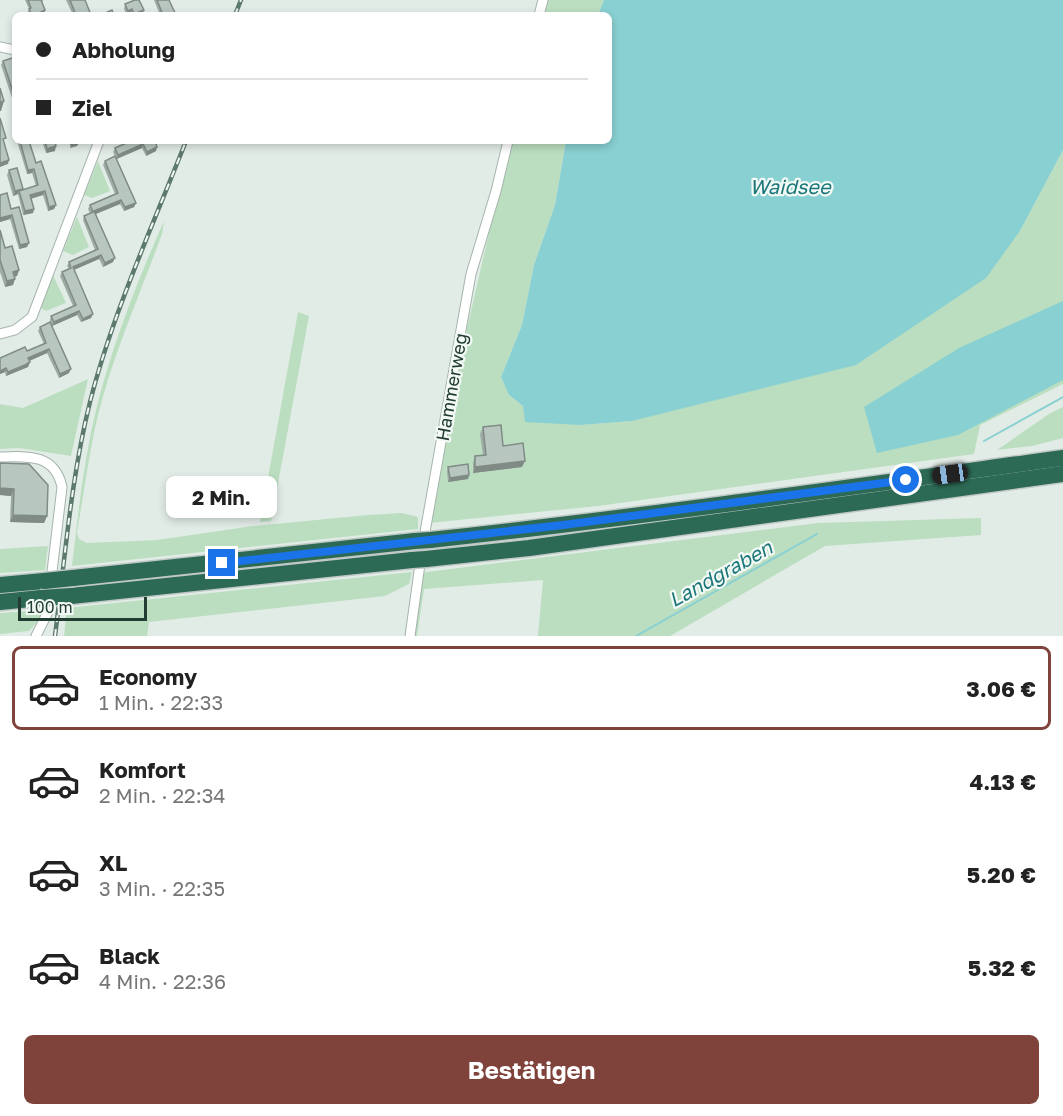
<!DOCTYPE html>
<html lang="de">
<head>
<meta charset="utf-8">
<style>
	body { margin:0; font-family:"Golos Text",sans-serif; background:#f2f2f2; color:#222; height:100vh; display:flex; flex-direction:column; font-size:22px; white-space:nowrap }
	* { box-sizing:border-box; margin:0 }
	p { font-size:20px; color:#767676 }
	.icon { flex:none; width:33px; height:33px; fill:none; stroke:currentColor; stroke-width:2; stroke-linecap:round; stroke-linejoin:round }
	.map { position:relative; height:636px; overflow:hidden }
	.details { display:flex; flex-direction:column; background:#fff; flex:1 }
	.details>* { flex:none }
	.guide { position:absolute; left:12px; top:12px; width:600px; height:132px; border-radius:9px; box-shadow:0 3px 9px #0003; display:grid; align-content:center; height:132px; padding:0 24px; background:#fff }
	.scale { position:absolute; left:18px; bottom:15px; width:129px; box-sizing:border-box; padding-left:6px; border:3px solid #223e32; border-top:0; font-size:16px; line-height:21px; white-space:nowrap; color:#223e32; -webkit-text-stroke:4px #f3f9f5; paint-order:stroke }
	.end { position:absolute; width:27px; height:27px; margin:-14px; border:8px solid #1a73e8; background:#fff; box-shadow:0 0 0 3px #fff }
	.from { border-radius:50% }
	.bubble { position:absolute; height:42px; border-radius:9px; background:#fff; box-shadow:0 3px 9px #0003; font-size:20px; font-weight:700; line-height:42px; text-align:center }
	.car { position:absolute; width:18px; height:36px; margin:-18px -9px; border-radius:8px; box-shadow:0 0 4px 2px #0007; background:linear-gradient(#222 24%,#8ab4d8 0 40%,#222 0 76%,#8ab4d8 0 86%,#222 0) }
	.guide b { display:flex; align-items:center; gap:21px; height:57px; font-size:22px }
	.guide b+b { border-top:2px solid #e0e0e0 }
	.guide i { width:15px; height:15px; background:#222 }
	ul { padding:10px 0 0; list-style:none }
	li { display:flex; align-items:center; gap:18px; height:84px; margin:0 12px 9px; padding:0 12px; border:3px solid transparent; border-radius:9px }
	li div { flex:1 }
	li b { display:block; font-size:22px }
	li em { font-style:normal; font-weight:700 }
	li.selected { border-color:#80433b }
	li>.icon { width:54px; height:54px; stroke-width:1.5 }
	.button { display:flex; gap:12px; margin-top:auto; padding:12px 24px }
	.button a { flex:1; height:69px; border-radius:9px; background:#80433b; color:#fff; font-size:24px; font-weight:700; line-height:69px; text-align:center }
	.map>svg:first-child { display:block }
	.green { fill:#bbdec0 }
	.water { fill:#89d0d2 }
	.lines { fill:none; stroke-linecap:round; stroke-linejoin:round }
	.stream { stroke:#89d0d2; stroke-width:2 }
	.minor-casing { stroke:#a5b4ac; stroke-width:11 }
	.motorway-casing { stroke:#c1c9c6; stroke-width:19 }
	.minor { stroke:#fff; stroke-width:9 }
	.motorway { stroke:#2d6a56; stroke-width:16 }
	.rail-casing { stroke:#5c796e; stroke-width:4.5 }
	.rail { stroke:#f3f9f5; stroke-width:2; stroke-dasharray:7; stroke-linecap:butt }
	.motorway-bridge-casing { stroke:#c1c9c6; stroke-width:19; stroke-linecap:butt }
	.motorway-bridge { stroke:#2d6a56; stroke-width:16 }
	.wall { fill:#9daba4 }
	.shaded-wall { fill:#808b86 }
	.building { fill:#b7c7bf; stroke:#808b86; stroke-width:1.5 }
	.route { stroke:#1a73e8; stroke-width:8 }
	.labels { text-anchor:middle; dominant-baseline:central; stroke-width:4.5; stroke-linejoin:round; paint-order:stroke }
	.street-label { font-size:18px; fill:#223e32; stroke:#f3f9f5 }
	.water-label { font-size:20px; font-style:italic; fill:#1b777a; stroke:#f3f9f5 }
</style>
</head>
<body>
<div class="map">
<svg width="1063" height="636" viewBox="0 0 1063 636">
	<rect width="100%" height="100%" fill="#e2ece6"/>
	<g class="green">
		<path d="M547 0H604L598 15H543Z"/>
		<path d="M510 141H566L555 205 534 265 522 325 501 377 509 395 523 406 580 425 632 421 1020 231 1063 150V384L980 425 974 454 598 506 429 523 458 368Z"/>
		<path d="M98 161 110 191 92 198 84 195Z"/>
		<path d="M77 217 89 247 73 255 63 251Z"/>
		<path d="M164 221 162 234C142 289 118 343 102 400 90 443 85 488 77 532L79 539 87 543 157 540 253 526 368 515 402 513 418 517V529L72 566C77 525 81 484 89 443 103 368 133 291 164 221Z"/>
		<path d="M53 275 66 303 46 311 41 308Z"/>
		<path d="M298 312 309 316 271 521 260 522Z"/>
		<path d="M88 379 71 456 19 448 0 449V404L23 408Z"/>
		<path d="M1063 407V438L1032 446 997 450 1049 414Z"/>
		<path d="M981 518V535L825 546 670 636H538L543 580 424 589 417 636H410L419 573 818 523Z"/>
		<path d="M48 546 45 570 0 573V549Z"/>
		<path d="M414 549 413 553 72 589 73 584Z"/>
		<path d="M412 572 409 584 385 596 149 622 147 636H64L67 608Z"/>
		<path d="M43 610 38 621 29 631 0 634V613Z"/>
	</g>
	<g class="water">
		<path d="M604 0H1063V150L1020 231 986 278 856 365 632 421 580 425 525 422 523 406 509 395 501 377 522 325 534 265 555 205 566 141H609V15H598Z"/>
		<path d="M1063 301V380L958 435 877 453 864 407 959 348Z"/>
	</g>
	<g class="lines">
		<g class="stream">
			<path d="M984 441 1063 397"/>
			<path d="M636 636 817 534"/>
		</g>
		<defs>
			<g id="minor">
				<path d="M539 15 543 0"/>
				<path d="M0 47 15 50"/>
				<path d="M0 334 15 330 32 317 99 141"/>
				<path d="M0 457C28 456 55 454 62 487L47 614 36 636"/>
				<path d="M423 543 471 274 496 191 508 141"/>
				<path d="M410 636 421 557"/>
			</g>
			<g id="motorway">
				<path d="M430 540C641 517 852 487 1063 458"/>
				<path d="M426 559 529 548 1063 474"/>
				<path d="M73 578 415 541"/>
				<path d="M0 585 44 581"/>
				<path d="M71 596 412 560"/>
				<path d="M0 602 41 598"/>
			</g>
		</defs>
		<use href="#minor" class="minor-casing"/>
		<use href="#motorway" class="motorway-casing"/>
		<use href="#minor" class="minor"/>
		<use href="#motorway" class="motorway"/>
		<defs>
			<g id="rail">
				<path d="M235 15 241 0"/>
				<path d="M55 636C65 558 71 478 90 402 112 315 153 225 186 141"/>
			</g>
		</defs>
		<use href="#rail" class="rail-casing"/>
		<use href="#rail" class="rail"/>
		<defs>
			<g id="motorway-bridge">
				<path d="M415 541 430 540"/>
				<path d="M412 560 426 559"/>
				<path d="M44 581 73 578"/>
				<path d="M41 598 71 596"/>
			</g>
		</defs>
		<use href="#motorway-bridge" class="motorway-bridge-casing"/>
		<use href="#motorway-bridge" class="motorway-bridge"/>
	</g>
	<g class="wall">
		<path d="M25 0H43L42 3 45 10 44 14 29 15 28 12 29 9Z"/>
		<path d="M66 0H85L91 15H73Z"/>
		<path d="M154 0H169L176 15H160Z"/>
		<path d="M125 4 142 15H131L130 14 127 15 124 9Z"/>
		<path d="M15 57V107L1 65 3 61Z"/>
		<path d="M17 141H29L36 163 56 205 54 209 48 211 43 195 31 199 34 209 33 213 23 215 18 194 13 196 7 175 9 170 23 190 36 186 32 173 27 174Z"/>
		<path d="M42 141H55V151L46 153Z"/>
		<path d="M155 141 156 151 146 156 142 148 117 159 136 203 134 207 124 211 120 204 96 214 113 262 103 267 99 259 74 270 91 318 81 322 77 315 52 326 50 320 51 316 73 306 60 276 62 272 69 269 67 266 69 262 95 250 83 220 84 216 90 213 88 209 90 205 115 194 103 165 105 161 115 156 113 152 115 148Z"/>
		<path d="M0 195 11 209 27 247 19 249 10 219 0 222Z"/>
		<path d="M0 230 5 248 19 270 17 276 14 277 13 285 5 287 0 272Z"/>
		<path d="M40 327 69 373 59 378 47 353 29 361 30 362 28 367 23 369 6 376 5 372 0 374V358L27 351 44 344 38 331Z"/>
		<path d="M483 427 503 446 522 467 473 473V463L475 456 483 455 480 434Z"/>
		<path d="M0 463 47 516 44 523 10 522 11 496 0 495Z"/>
		<path d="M448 467 469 475 468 479 448 482 447 471Z"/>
	</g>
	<g class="shaded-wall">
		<path d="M132 9 130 14 127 15 128 11Z"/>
		<path d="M45 10 44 14 38 15 39 13Z"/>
		<path d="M144 10 142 15H134V14Z"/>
		<path d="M4 101 1 111H0V102Z"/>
		<path d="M79 143 77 146 70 148 71 145Z"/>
		<path d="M143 144 142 148 116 159 118 155Z"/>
		<path d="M56 146 55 151 46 153 47 149Z"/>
		<path d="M157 147 156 151 146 156 147 152Z"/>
		<path d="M9 160 8 164 0 167V163Z"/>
		<path d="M34 169 32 173 27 174 28 170Z"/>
		<path d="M23 189 19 191 18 194 13 196 15 191Z"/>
		<path d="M45 191 43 195 29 199 30 195Z"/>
		<path d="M121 200 120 204 93 215 94 211Z"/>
		<path d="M136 203 134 207 124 211 125 207Z"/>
		<path d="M56 205 54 209 48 211 49 207Z"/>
		<path d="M34 209 33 213 23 215 25 211Z"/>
		<path d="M12 215 10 219 0 222V218Z"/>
		<path d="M29 243 27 247 19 249 20 245Z"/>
		<path d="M101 255 99 259 71 271 73 267Z"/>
		<path d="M115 258 113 262 103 267 105 263Z"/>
		<path d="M19 270 17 276 11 278 13 272Z"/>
		<path d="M15 279 13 285 5 287 7 281Z"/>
		<path d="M79 311 77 315 52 326 54 322Z"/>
		<path d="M93 314 91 318 81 322 83 319Z"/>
		<path d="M49 349 47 353 27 362 28 358Z"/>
		<path d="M30 362 28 367 6 376 8 372Z"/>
		<path d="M6 368 5 372 0 374V371Z"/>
		<path d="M71 369 69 373 59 378 60 374Z"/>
		<path d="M525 461 522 467 473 473 475 467Z"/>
		<path d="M469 475 468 479 448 482 450 478Z"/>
		<path d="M0 488 14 489 11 496 0 495Z"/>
		<path d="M13 515 47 516 44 523 10 522Z"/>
	</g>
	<g class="building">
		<path d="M28 0H42H41L45 10 39 13 40 15H32L29 9 31 8Z"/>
		<path d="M70 0H85L91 15H76Z"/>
		<path d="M135 0H139L144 10 134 14 132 9 128 11 125 4Z"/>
		<path d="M157 0H169L176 15H163Z"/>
		<path d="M112 10 114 15H101Z"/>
		<path d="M15 57V65H14L15 69V98L3 61Z"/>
		<path d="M0 88 4 101 0 102Z"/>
		<path d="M0 118 6 138 3 139 9 160 0 163Z"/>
		<path d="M20 141H29L36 163 41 161 56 205 49 207 45 191 30 195 34 209 25 211 19 191 38 185 34 169 28 170Z"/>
		<path d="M45 141H55L56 146 47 149Z"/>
		<path d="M70 141H78L79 143 71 145Z"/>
		<path d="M131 141H155L157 147 147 152 143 144 118 155 115 148Z"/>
		<path d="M115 156 136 203 125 207 121 200 94 211 115 258 105 263 101 255 73 267 93 314 83 319 79 311 54 322 51 316 76 305 62 272 71 268 69 262 98 249 84 216 93 212 90 205 118 193 105 161Z"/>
		<path d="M17 168 23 189 15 191 9 170Z"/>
		<path d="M7 193 11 209 19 207 29 243 20 245 12 215 0 218V195Z"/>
		<path d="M0 230 5 248 12 246 19 270 13 272 15 279 7 281 0 260Z"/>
		<path d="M50 322 71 369 60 374 49 349 28 358 30 362 25 365 8 372 6 368 0 371V358L25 347 27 351 46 343 40 327Z"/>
		<path d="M501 425 503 446 523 443 525 461 475 467V456L486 455 483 427Z"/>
		<path d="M0 463 29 464 48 485 47 516 13 515 14 489 0 488Z"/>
		<path d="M468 464 469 475 450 478 448 467Z"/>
	</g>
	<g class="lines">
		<path class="route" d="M222 563 563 525 906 480"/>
	</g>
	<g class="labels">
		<g class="street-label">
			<text transform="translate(451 387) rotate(-80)">Hammerweg</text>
		</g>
		<g class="water-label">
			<text x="790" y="186">Waidsee</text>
			<text transform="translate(720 573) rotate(-29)">Landgraben</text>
		</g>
	</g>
</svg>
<div class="scale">100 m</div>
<i class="end from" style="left:906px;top:480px"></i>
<i class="end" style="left:222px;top:563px"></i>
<div class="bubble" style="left:166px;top:476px;width:111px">2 Min.</div>
<i class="car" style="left:950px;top:474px;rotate:262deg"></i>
<div class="guide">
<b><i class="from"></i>Abholung</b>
<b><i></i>Ziel</b>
</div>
</div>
<section class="details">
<ul>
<li class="selected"><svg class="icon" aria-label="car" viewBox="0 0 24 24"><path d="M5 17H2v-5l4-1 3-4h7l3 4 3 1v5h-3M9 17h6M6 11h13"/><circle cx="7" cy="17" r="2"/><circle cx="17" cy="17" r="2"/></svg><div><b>Economy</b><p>1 Min. · 22:33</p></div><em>3.06 €</em></li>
<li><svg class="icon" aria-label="car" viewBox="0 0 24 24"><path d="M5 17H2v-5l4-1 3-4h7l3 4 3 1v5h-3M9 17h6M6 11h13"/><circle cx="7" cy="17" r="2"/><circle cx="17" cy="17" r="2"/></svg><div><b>Komfort</b><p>2 Min. · 22:34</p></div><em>4.13 €</em></li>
<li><svg class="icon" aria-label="car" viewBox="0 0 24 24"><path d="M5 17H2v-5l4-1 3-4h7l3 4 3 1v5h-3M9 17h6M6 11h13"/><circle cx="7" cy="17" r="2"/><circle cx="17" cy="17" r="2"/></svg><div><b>XL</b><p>3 Min. · 22:35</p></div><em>5.20 €</em></li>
<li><svg class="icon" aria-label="car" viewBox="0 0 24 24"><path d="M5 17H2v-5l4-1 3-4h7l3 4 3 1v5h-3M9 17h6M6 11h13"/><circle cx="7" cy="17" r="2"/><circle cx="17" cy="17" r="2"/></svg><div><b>Black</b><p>4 Min. · 22:36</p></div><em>5.32 €</em></li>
</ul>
<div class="button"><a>Bestätigen</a></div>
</section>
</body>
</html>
